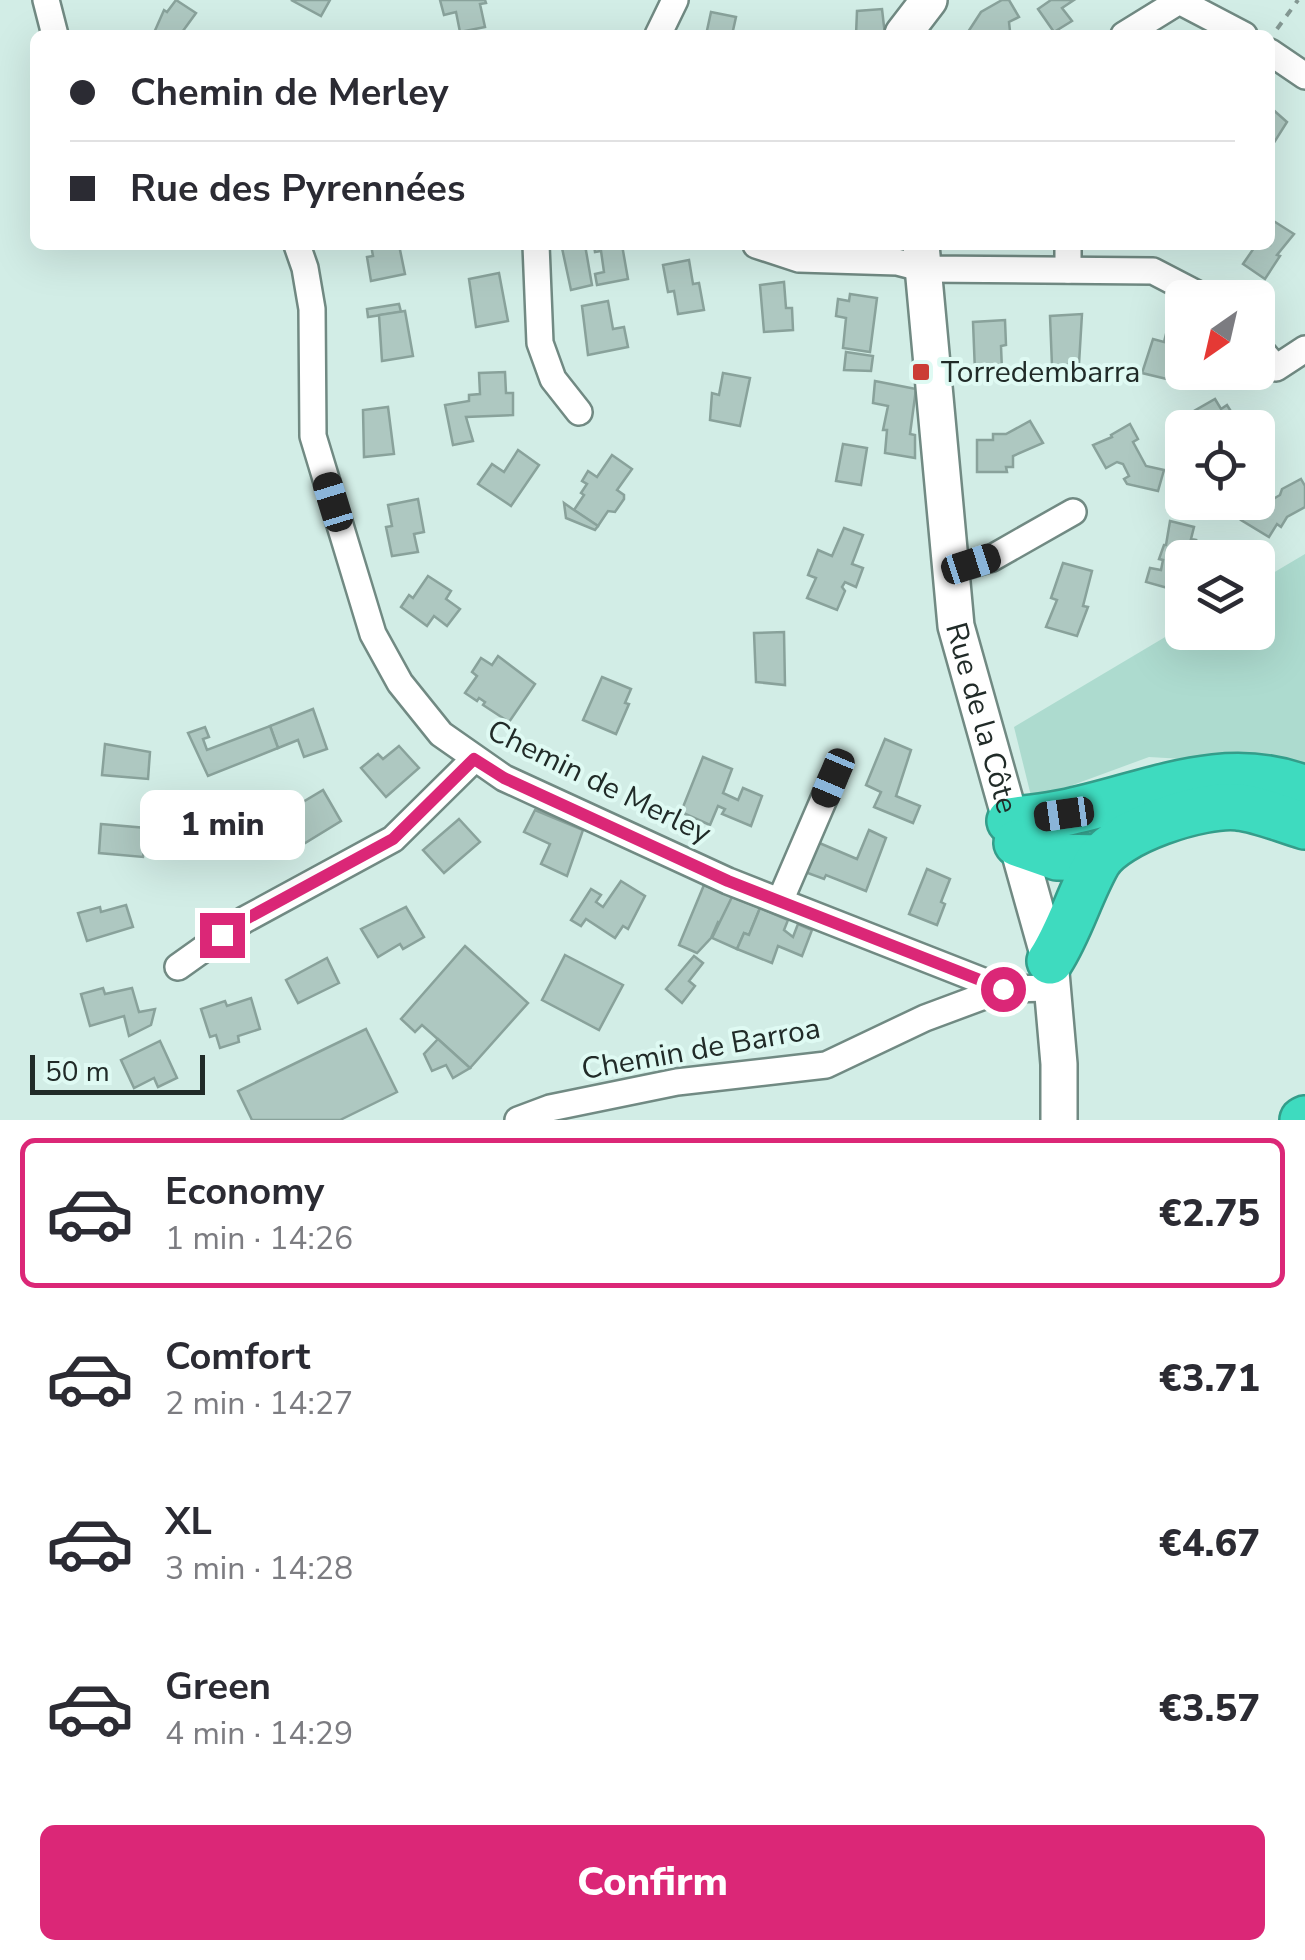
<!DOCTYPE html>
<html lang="en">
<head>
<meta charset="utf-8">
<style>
	body { margin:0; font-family:"Nunito Sans",sans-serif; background:#f7f7f7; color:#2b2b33; height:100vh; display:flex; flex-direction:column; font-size:38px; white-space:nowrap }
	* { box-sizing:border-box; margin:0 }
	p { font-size:32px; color:#7c7c81 }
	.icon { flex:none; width:55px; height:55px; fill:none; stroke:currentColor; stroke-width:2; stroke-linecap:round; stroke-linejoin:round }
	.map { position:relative; height:1120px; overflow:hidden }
	.sheet { display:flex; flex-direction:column; background:#fff; flex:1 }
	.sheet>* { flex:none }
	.banner { position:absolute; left:30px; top:30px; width:1245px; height:220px; border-radius:15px; box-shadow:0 10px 40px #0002; display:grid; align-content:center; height:220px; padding:0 40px; background:#fff }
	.needle { width:65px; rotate:214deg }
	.buttons { position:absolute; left:1165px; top:280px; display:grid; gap:20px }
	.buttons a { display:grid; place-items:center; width:110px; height:110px; border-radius:15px; background:#fff; box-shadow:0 10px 40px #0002; font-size:50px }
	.scale { position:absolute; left:30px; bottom:25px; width:175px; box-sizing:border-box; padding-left:10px; border:5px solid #212b28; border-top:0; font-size:28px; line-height:35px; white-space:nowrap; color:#212b28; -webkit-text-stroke:8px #dffaf3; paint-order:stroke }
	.end { position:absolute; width:45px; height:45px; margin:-22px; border:12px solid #db2777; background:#fff; box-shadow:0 0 0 5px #fff }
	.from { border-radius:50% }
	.bubble { position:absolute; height:70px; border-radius:15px; background:#fff; box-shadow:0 10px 40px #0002; font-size:32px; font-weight:800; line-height:70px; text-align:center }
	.car { position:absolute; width:30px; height:60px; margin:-30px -15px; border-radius:12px; box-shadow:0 0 8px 2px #0007; background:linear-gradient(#222 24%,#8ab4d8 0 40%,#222 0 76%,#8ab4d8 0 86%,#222 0) }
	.banner b { display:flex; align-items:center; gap:35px; height:95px; font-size:38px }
	.banner b+b { border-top:2px solid #e1e1e2 }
	.banner i { width:25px; height:25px; background:#2b2b33 }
	ul { padding:18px 0 0; list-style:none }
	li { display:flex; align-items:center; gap:30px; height:150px; margin:0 20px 15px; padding:0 20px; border:5px solid transparent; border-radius:15px }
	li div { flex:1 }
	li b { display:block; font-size:38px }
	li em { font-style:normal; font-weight:800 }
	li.on { border-color:#db2777 }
	li>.icon { width:90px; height:90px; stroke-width:1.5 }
	.action { display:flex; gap:20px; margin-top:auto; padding:20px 40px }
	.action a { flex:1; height:115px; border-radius:15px; background:#db2777; color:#fff; font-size:40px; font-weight:800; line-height:115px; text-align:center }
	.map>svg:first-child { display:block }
	.green { fill:#addbcf }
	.building { fill:#aec8c1; stroke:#89a29b; stroke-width:2.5 }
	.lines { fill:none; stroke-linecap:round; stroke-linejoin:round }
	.street-casing { stroke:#718a83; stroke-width:30 }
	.secondary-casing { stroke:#718a83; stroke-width:40 }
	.highway-casing { stroke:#349d8a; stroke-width:50 }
	.path { stroke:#839792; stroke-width:4; stroke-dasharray:8 8; stroke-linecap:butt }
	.street { stroke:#fff; stroke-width:25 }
	.secondary { stroke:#fff; stroke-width:35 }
	.highway { stroke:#3edbbf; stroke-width:45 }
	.route { stroke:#db2777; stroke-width:12 }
	.poi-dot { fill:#cb3d35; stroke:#dffaf3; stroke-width:4 }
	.labels { text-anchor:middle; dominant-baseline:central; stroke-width:8; stroke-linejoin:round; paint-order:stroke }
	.poi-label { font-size:30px; fill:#212b28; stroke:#dffaf3; text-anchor:start }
	.street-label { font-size:30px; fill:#212b28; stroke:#dffaf3 }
</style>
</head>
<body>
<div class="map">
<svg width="1305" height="1120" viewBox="0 0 1305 1120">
	<rect width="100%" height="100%" fill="#d2ede6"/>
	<path class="green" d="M1305 554V776L1285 765 1149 757 1032 800 1014 727 1182 627V632H1258V582Z"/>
	<g class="building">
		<path d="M176 0 196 13 180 35H153L164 10 167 12Z"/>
		<path d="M291 0H330L321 16Z"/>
		<path d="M440 0H485L486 3 480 4 485 27 460 32 456 12 444 15Z"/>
		<path d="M1002 0H1009L1019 17 1009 22 1010 31 999 35H966L981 12Z"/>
		<path d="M1051 0H1074L1062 8 1072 21 1054 32 1038 9Z"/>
		<path d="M882 9 885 35H856L857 11Z"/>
		<path d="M711 12 736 17 732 35H706Z"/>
		<path d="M1270 107 1287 122 1270 149Z"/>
		<path d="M1272 220 1294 234 1277 255 1280 256 1265 279 1243 264 1256 245H1270Z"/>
		<path d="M371 245H399L405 274 371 281 367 257 373 256Z"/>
		<path d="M585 245 592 285 571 290 562 248Z"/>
		<path d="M594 245H622L628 279 597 285 595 274 604 272 601 251 595 252Z"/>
		<path d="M689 260 693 284 699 283 704 310 678 314 674 291 668 292 663 265Z"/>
		<path d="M499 273 508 321 476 327 469 279Z"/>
		<path d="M784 282 786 308H792L793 330 764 332 760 285Z"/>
		<path d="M850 294 877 298 870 352 843 348 846 318 836 316 838 299 849 301Z"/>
		<path d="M608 301 613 329 624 327 628 347 588 355 582 306Z"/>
		<path d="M399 304 401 312 368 317 367 309Z"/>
		<path d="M405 311 413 356 382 361 379 315Z"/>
		<path d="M1082 314 1079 364 1052 366 1050 316Z"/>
		<path d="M1005 320 1006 345 1001 346 1002 370 975 372 973 322Z"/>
		<path d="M1175 328 1182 330V355L1175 381 1142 373 1153 339 1164 342 1167 330Z"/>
		<path d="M846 352 873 356 871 371 844 370Z"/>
		<path d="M505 372 506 393H513V415L466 417 473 441 453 445 445 405 469 401V395L480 394 479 373Z"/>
		<path d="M723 373 750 378 740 426 710 420 712 393 719 395Z"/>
		<path d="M875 381 916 389 910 434 915 435V458L885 453 887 430H883L888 406 873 403Z"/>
		<path d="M1215 399 1221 409 1227 405 1237 421 1226 428H1185L1180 419Z"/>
		<path d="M388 407 394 454 364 457 363 410Z"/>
		<path d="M1030 421 1043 443 1013 456V467H1006L1007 472H977V440H993V434H1006Z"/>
		<path d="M1130 424 1138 439 1133 442 1146 466 1164 470 1158 491 1127 484 1124 479 1129 476 1123 464 1117 462 1106 468 1093 445 1112 437 1111 435Z"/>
		<path d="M843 444 867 448 861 485 836 481Z"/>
		<path d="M518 450 539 465 511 506 478 484 492 464 504 472Z"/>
		<path d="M612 455 632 469 617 490 624 495V499L615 512 608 511 598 526 574 510 584 495 581 493 587 484 582 481 588 471 597 477Z"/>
		<path d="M1301 479 1305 486V507L1287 517 1281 527 1277 524 1269 537 1241 520 1252 502H1258L1264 494 1273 499 1280 495 1282 489Z"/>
		<path d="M418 499 424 532 414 534 418 552 392 556 386 527 392 526 388 505Z"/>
		<path d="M564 503 574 510 598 526 595 530 566 518Z"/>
		<path d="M1170 521 1194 527 1191 539 1196 540 1192 553 1182 558V592L1146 582 1150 568 1161 570 1163 560 1159 559 1164 545H1166Z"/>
		<path d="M844 528 863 535 852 564 863 568 856 587 845 582 842 587 845 591 837 610 807 598 816 578 808 575 818 550 832 556Z"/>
		<path d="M1063 563 1092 571 1083 606 1088 607 1077 636 1046 627 1057 600 1051 598Z"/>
		<path d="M428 576 451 591 446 599 460 609 447 626 434 616 427 626 401 607 409 595 413 598Z"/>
		<path d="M784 632 785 685 756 682 754 633Z"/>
		<path d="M498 656 535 684 509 722 483 705 485 702 479 698 477 701 465 693 477 676 472 672 481 658 492 665Z"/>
		<path d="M602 677 631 689 625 703 629 704 616 734 583 720Z"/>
		<path d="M313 709 327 749 304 757 298 740 278 748 270 726Z"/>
		<path d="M270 726 278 748 208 776 188 733 205 727 209 737 203 739 207 750Z"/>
		<path d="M885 739 911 750 896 796 920 806 913 823 874 807 881 792 866 785Z"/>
		<path d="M105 744 150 752 148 779 102 775Z"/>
		<path d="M399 746 419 768 386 797 361 768 378 754 383 759Z"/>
		<path d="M703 757 732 769 723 793 738 800 743 788 762 796 751 826 722 814 725 809 718 806 710 825 681 812Z"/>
		<path d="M323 790 341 821 297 848 281 822 301 810 298 805Z"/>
		<path d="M535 810 583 830 567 876 541 864 550 844 524 832Z"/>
		<path d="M459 819 480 842 444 873 423 850Z"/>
		<path d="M101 824 146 828 143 857 99 853Z"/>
		<path d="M869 830 886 838 866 891 826 875 824 879 805 872 817 842 857 859Z"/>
		<path d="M927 869 950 879 941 902 945 904 937 925 909 914Z"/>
		<path d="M621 881 645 896 628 929 623 926 615 938 586 919 581 926 571 920 591 889 601 895 596 902 603 907Z"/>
		<path d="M704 885 732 897 721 924 718 922 711 938 697 953 679 945Z"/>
		<path d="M732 897 760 908 749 935 744 933 737 949 712 938Z"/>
		<path d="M126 905 133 927 87 941 78 913 100 907 101 912Z"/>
		<path d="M406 907 424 937 403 949 400 944 378 957 361 929Z"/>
		<path d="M760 908 788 920 784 930 793 937 798 924 812 930 802 956 778 946 772 963 737 949 744 933 749 935Z"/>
		<path d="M465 946 528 1003 470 1068 422 1025 415 1032 401 1019Z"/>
		<path d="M565 955 623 985 599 1030 542 1000Z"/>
		<path d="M694 956 703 963 689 981 695 986 682 1003 666 989Z"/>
		<path d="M327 958 339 983 298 1003 286 980Z"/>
		<path d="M103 988 105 994 132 988 139 1012 155 1009 151 1025 129 1036 124 1016 90 1026 81 994Z"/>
		<path d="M251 998 260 1029 238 1036 239 1042 220 1048 216 1035 210 1037 201 1009 225 1001 227 1006Z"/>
		<path d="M366 1029 397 1092 340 1120H252L238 1091Z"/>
		<path d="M438 1039 470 1068 453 1078 446 1065 432 1071 424 1054Z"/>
		<path d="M160 1041 177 1078 158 1087 154 1078 134 1088 121 1060Z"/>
	</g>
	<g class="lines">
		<defs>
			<g id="street">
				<path d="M46 0 55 35"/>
				<path d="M658 35 675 0"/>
				<path d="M1124 35 1179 1 1244 35"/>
				<path d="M1270 52 1305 76"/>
				<path d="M297 245 305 268 312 309 313 436 373 634 400 683 441 734 504 778 728 881 1003 989 1052 988"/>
				<path d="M536 245 540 343 553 379 579 412"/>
				<path d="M756 245 799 259 897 262 924 269 1153 271 1205 298"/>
				<path d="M1068 270V245"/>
				<path d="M1258 347 1276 368 1305 349"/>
				<path d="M951 570 992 558 1073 512"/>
				<path d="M780 901 833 778"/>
				<path d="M178 967 244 920 393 839 474 759"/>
				<path d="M518 1120 550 1108 677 1082 826 1065 925 1018 1003 989"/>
			</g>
			<g id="secondary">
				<path d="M903 34 929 0"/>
				<path id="s1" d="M921 245 956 626 1050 961 1059 1064V1120"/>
			</g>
			<g id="highway">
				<path d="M1010 821C1028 818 1046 817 1064 813 1144 797 1223 756 1305 789"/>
				<path d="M1017 843 1057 857 1099 858"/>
				<path d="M1050 961C1070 930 1079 895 1097 863 1115 831 1203 803 1238 807 1260 809 1284 820 1305 826"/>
				<path d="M1303 1120 1305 1119"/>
			</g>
		</defs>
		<use href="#street" class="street-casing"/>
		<use href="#secondary" class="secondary-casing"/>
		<use href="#highway" class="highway-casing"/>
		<path class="path" d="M1277 29 1298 0"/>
		<use href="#street" class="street"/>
		<use href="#secondary" class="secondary"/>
		<use href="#highway" class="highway"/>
	</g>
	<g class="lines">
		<path class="route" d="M222 935 244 920 393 839 474 759 504 778 728 881 1003 989"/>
	</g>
	<rect class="poi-dot" x="911" y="362" width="20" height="20" rx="5"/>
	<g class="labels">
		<g class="poi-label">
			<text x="941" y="372">Torredembarra</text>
		</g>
		<g class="street-label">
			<text stroke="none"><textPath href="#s1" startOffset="478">Rue de la Côte</textPath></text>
			<text transform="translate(599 782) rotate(26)">Chemin de Merley</text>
			<text transform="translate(701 1049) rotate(-10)">Chemin de Barroa</text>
		</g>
	</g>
</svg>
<div class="buttons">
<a><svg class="needle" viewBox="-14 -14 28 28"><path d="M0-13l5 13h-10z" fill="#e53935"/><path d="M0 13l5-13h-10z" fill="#7c7c81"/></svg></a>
<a><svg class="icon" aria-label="locate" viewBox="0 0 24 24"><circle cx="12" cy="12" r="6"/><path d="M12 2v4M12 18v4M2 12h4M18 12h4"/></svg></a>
<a><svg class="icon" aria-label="layers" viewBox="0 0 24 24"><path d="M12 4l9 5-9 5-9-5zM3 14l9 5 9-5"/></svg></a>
</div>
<div class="scale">50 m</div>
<i class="end from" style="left:1003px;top:989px"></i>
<i class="end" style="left:222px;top:935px"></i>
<div class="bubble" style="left:140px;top:790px;width:165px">1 min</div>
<i class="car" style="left:333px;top:502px;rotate:343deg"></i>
<i class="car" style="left:971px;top:564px;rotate:72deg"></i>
<i class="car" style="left:833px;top:778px;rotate:203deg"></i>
<i class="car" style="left:1064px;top:814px;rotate:262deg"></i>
<div class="banner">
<b><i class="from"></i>Chemin de Merley</b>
<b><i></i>Rue des Pyrennées</b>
</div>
</div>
<section class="sheet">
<ul>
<li class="on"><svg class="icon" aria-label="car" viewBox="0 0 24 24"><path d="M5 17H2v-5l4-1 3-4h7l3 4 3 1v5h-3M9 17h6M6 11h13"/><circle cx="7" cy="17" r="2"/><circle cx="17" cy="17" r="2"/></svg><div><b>Economy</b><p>1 min · 14:26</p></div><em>€2.75</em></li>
<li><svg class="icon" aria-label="car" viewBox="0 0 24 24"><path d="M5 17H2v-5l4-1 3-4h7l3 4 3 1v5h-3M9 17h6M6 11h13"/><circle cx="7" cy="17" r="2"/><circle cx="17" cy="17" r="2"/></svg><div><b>Comfort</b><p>2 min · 14:27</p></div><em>€3.71</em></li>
<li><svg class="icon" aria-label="car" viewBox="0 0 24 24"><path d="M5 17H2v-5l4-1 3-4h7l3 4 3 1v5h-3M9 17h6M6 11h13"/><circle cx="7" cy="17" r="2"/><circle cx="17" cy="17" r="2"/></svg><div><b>XL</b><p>3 min · 14:28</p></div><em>€4.67</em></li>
<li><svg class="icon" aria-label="car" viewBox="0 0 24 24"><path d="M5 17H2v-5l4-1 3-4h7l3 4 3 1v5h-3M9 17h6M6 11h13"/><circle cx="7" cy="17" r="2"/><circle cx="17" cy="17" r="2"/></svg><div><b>Green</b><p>4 min · 14:29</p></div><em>€3.57</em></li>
</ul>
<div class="action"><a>Confirm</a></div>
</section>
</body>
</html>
